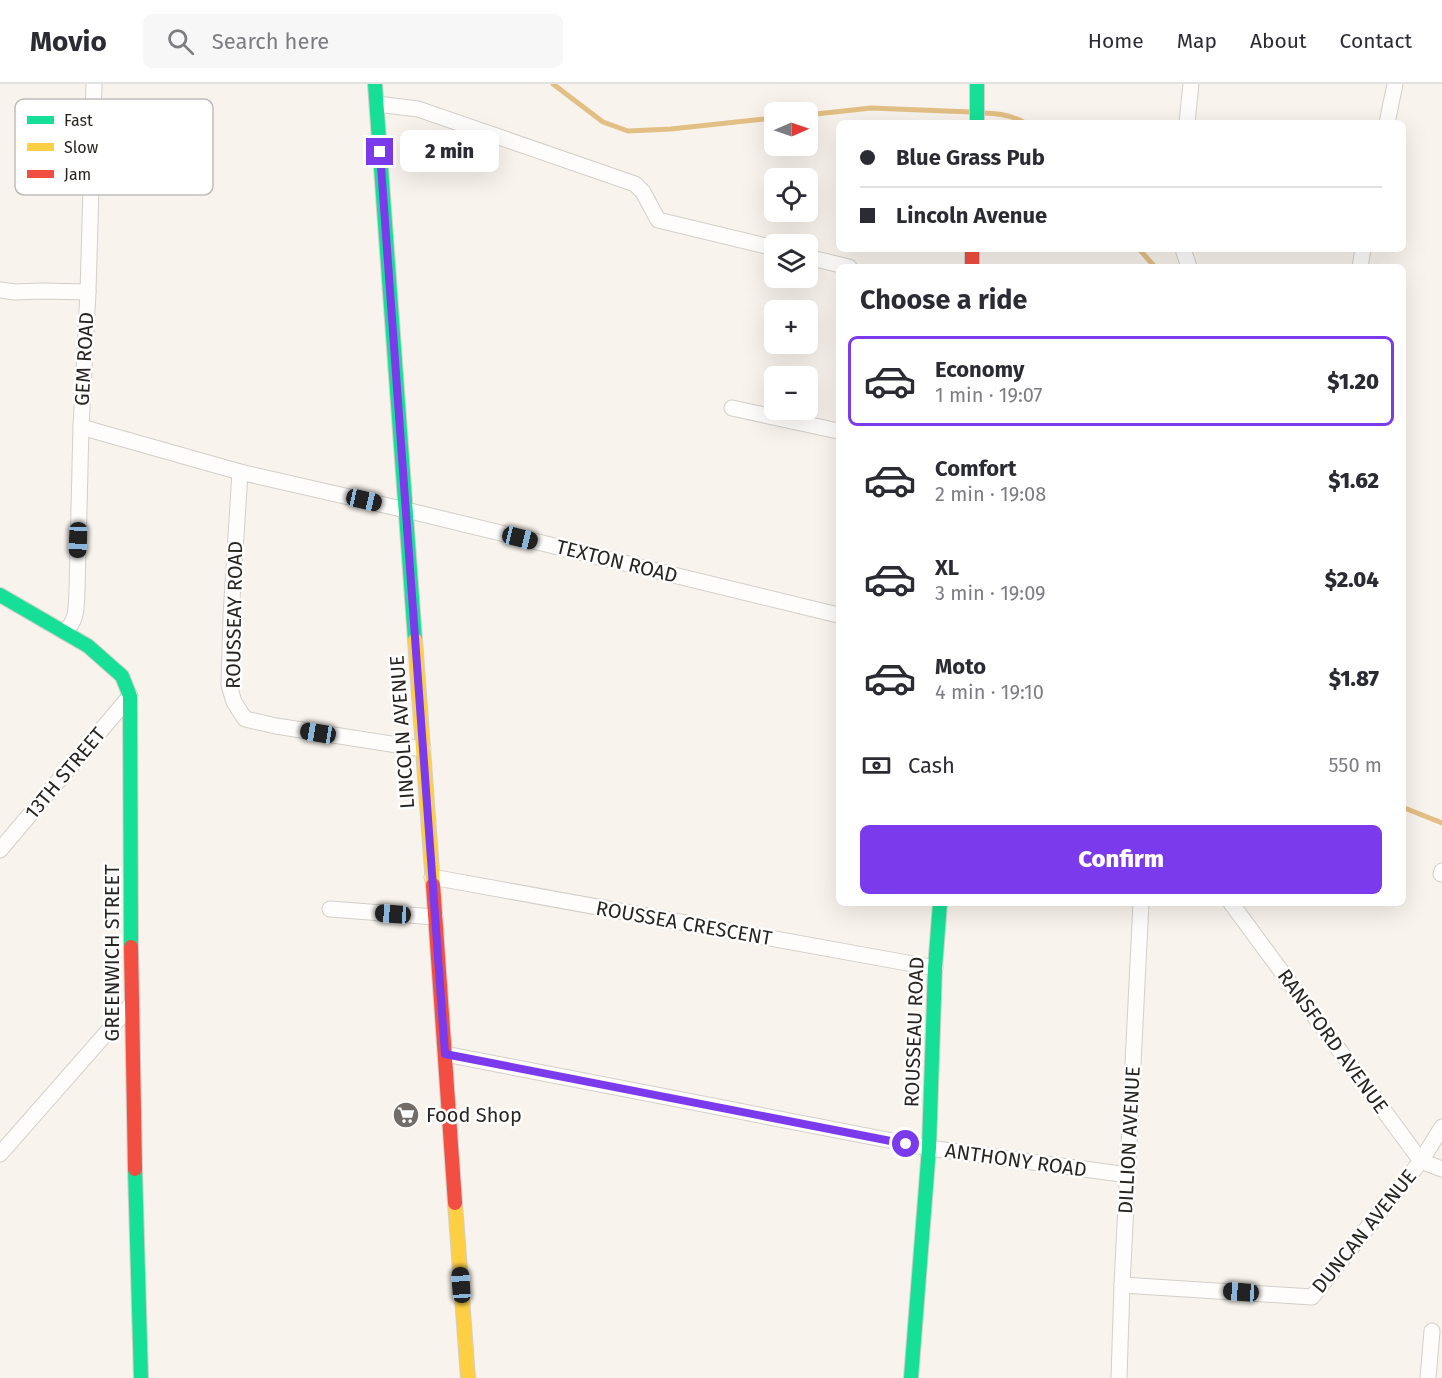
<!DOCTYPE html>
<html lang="en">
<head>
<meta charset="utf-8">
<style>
	body { margin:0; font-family:"Fira Sans",sans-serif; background:#f7f7f7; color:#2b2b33; height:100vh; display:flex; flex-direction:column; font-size:22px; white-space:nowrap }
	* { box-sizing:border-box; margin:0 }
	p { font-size:20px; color:#7c7c81 }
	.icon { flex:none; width:33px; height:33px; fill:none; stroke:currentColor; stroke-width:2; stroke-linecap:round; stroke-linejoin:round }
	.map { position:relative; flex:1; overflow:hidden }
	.drawer { position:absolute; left:836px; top:180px; width:570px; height:642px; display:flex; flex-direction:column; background:#fff; border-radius:9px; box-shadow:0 6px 24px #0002 }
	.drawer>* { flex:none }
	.banner { position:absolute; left:836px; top:36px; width:570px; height:132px; border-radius:9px; box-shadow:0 6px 24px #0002; display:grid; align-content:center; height:132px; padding:0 24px; background:#fff }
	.needle { width:39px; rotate:88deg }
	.tools { position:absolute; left:764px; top:18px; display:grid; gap:12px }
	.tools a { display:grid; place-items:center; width:54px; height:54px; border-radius:9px; background:#fff; box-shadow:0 6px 24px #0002; font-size:30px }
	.end { position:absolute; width:27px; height:27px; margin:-14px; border:8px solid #7c3aed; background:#fff; box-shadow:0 0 0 3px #fff }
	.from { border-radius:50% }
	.bubble { position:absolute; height:42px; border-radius:9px; background:#fff; box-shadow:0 6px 24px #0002; font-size:20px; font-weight:800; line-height:42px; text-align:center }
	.car { position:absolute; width:18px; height:36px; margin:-18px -9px; border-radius:8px; box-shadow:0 0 4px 2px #0007; background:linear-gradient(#222 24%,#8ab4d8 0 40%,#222 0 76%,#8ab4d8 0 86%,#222 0) }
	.banner b { display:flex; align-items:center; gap:21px; height:57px; font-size:22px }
	.banner b+b { border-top:2px solid #e1e1e2 }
	.banner i { width:15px; height:15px; background:#2b2b33 }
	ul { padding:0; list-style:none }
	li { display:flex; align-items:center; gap:18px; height:90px; margin:0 12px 9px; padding:0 12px; border:3px solid transparent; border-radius:9px }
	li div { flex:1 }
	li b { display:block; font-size:22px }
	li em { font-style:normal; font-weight:800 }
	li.on { border-color:#7c3aed }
	li>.icon { width:54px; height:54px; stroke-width:1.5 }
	h2 { padding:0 24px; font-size:27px; line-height:72px }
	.pay { display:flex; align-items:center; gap:15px; height:66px; padding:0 24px; font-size:22px }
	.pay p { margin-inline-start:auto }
	.primary-button { display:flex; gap:12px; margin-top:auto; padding:12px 24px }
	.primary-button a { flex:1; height:69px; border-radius:9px; background:#7c3aed; color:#fff; font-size:24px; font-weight:800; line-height:69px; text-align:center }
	header { display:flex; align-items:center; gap:36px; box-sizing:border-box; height:84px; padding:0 30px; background:#fff; border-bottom:2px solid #e1e1e2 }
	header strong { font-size:28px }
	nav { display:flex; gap:33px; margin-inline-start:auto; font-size:21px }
	.search { width:420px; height:54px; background:#f7f7f7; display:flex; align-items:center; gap:15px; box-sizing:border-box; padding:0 21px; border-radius:9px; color:#7c7c81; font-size:22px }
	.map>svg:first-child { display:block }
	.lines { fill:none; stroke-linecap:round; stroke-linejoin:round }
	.stream { stroke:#e2bf84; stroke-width:5 }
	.street-casing { stroke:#d3cfc9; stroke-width:17 }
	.fast-casing { stroke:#d3cfc9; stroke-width:16 }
	.slow-casing { stroke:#d3cfc9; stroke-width:16 }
	.jam-casing { stroke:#d3cfc9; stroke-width:16 }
	.street { stroke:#fefdfc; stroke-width:15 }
	.fast { stroke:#16e098; stroke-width:14 }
	.slow { stroke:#ffcf43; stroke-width:14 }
	.jam { stroke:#f24e42; stroke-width:14 }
	.route { stroke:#7c3aed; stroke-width:8 }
	.labels { text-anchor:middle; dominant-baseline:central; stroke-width:5; stroke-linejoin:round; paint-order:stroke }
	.street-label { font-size:20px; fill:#28241f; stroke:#fff }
	.poi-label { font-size:20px; fill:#28241f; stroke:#fff; text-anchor:start }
	.key { fill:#fff; stroke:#bebdbc; stroke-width:1.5 }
	.key-label { font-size:16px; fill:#28241f }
</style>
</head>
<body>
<header>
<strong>Movio</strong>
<div class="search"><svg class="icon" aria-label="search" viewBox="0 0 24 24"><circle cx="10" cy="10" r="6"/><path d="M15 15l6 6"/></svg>Search here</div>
<nav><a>Home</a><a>Map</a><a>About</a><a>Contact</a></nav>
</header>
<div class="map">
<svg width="1442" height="1294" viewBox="0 0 1442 1294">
	<rect width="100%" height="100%" fill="#f8f3ec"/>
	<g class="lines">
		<g class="stream">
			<path d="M553 0 603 38 628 47 671 45 774 34"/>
			<path d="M983 29C998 29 1012 31 1025 39"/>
			<path d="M807 31 871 24 971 28"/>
			<path d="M1139 165 1155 183"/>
			<path d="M1402 723 1442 739"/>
		</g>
		<defs>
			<g id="street">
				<path d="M377 20 418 25 635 100 643 108 658 136 774 164"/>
				<path d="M1187 39 1191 0"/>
				<path d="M1387 39 1395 0"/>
				<path d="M1183 165 1189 183"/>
				<path d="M807 173 849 183"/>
				<path d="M1360 183 1363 165"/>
				<path d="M0 206 15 208 42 207 88 208"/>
				<path d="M732 324 838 347"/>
				<path d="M81 343 240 388 406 426 838 531"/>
				<path d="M240 388 231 532 229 601 234 618 245 635 276 642 423 665"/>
				<path d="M65 547C78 536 76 522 77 506L81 343 88 208 94 0"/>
				<path d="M0 766 130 612"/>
				<path d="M1441 790 1442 787"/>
				<path d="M432 793 935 884"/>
				<path d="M1231 819 1421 1077 1442 1085"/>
				<path d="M330 825 435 833"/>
				<path d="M445 970 929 1064 1128 1091"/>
				<path d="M0 1070 131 921"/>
				<path d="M1122 1201 1312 1213 1421 1077 1442 1043"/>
				<path d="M1119 1294 1122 1201 1141 819"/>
				<path d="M1428 1294 1432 1247"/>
			</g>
			<g id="fast">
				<path d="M375 0 415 556"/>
				<path d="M977 0V39"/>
				<path d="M0 511 88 562 122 592 130 612 131 863"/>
				<path d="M135 1085 141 1294"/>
				<path d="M911 1294 929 1064 935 884 940 819"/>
			</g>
			<g id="slow">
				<path d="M415 556 433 801"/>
				<path d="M455 1119 468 1294"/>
			</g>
			<g id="jam">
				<path d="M972 165V183"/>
				<path d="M433 801 455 1119"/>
				<path d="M131 863 135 1085"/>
			</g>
		</defs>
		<use href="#street" class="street-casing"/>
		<use href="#fast" class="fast-casing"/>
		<use href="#slow" class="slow-casing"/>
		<use href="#jam" class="jam-casing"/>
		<use href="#street" class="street"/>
		<use href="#fast" class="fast"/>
		<use href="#slow" class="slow"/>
		<use href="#jam" class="jam"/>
	</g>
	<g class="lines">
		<path class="route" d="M380 68 445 970 906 1060"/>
	</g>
	<defs>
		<symbol id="supermarket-disc" viewBox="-11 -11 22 22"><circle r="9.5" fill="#716c67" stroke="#fff"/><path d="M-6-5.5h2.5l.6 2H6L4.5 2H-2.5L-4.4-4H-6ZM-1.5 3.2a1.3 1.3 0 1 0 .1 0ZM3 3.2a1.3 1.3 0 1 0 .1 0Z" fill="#fff"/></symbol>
	</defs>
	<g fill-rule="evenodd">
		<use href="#supermarket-disc" x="391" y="1016" width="30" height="30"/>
	</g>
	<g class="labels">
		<g class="street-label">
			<text transform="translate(84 275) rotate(-87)">GEM ROAD</text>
			<text transform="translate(617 477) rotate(14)">TEXTON ROAD</text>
			<text transform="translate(234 531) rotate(-89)">ROUSSEAY ROAD</text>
			<text transform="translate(402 648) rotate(-94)">LINCOLN AVENUE</text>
			<text transform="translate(65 689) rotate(-50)">13TH STREET</text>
			<text transform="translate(684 839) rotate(10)">ROUSSEA CRESCENT</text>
			<text transform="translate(112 869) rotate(-90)">GREENWICH STREET</text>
			<text transform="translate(914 948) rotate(-88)">ROUSSEAU ROAD</text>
			<text transform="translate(1333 957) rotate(54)">RANSFORD AVENUE</text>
			<text transform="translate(1129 1056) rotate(-87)">DILLION AVENUE</text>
			<text transform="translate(1016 1076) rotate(8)">ANTHONY ROAD</text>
			<text transform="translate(1364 1147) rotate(-51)">DUNCAN AVENUE</text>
		</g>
		<g class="poi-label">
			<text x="426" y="1031">Food Shop</text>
		</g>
	</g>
	<rect x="15" y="15" width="198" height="96" rx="9" class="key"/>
	<rect x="27" y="32" width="27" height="8" fill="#16e098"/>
	<rect x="27" y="59" width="27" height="8" fill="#ffcf43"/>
	<rect x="27" y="86" width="27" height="8" fill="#f24e42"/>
	<g class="key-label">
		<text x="64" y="42">Fast</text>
		<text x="64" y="69">Slow</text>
		<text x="64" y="96">Jam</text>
	</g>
</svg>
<div class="tools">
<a><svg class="needle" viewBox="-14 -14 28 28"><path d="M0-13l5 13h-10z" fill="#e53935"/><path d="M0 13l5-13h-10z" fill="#7c7c81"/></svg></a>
<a><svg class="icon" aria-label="locate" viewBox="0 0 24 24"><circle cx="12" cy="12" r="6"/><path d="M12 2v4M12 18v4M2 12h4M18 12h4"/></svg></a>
<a><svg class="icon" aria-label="layers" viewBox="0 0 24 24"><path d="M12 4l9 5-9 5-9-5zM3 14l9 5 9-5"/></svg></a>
<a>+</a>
<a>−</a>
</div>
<i class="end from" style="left:906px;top:1060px"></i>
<i class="end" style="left:380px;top:68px"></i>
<div class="bubble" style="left:400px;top:46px;width:99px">2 min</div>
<i class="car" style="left:364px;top:416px;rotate:103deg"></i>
<i class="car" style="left:520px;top:454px;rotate:104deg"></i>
<i class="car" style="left:78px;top:456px;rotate:182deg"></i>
<i class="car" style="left:318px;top:649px;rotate:279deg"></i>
<i class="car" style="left:393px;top:830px;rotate:274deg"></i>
<i class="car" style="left:461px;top:1201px;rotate:356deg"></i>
<i class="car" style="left:1241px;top:1208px;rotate:274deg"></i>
<div class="banner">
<b><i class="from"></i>Blue Grass Pub</b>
<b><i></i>Lincoln Avenue</b>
</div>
<section class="drawer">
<h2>Choose a ride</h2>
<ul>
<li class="on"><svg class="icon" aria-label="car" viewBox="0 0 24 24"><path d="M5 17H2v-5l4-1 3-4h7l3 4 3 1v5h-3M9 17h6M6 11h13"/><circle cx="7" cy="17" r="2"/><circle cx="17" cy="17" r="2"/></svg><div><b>Economy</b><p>1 min · 19:07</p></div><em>$1.20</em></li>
<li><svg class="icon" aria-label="car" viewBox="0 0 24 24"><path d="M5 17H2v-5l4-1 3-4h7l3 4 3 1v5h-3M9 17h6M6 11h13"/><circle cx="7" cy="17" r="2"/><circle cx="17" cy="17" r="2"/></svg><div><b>Comfort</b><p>2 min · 19:08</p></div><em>$1.62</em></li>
<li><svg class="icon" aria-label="car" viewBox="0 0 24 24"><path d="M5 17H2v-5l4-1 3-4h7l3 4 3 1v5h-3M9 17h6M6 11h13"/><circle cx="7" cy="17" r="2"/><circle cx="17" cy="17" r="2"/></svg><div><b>XL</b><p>3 min · 19:09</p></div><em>$2.04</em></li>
<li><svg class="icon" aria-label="car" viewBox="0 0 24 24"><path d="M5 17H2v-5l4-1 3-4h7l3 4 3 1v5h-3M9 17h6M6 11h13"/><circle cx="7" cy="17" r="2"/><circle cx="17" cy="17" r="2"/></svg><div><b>Moto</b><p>4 min · 19:10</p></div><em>$1.87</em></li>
</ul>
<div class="pay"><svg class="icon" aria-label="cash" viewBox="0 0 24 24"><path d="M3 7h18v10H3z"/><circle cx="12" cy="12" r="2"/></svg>Cash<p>550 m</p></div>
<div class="primary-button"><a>Confirm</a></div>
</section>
</div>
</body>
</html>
